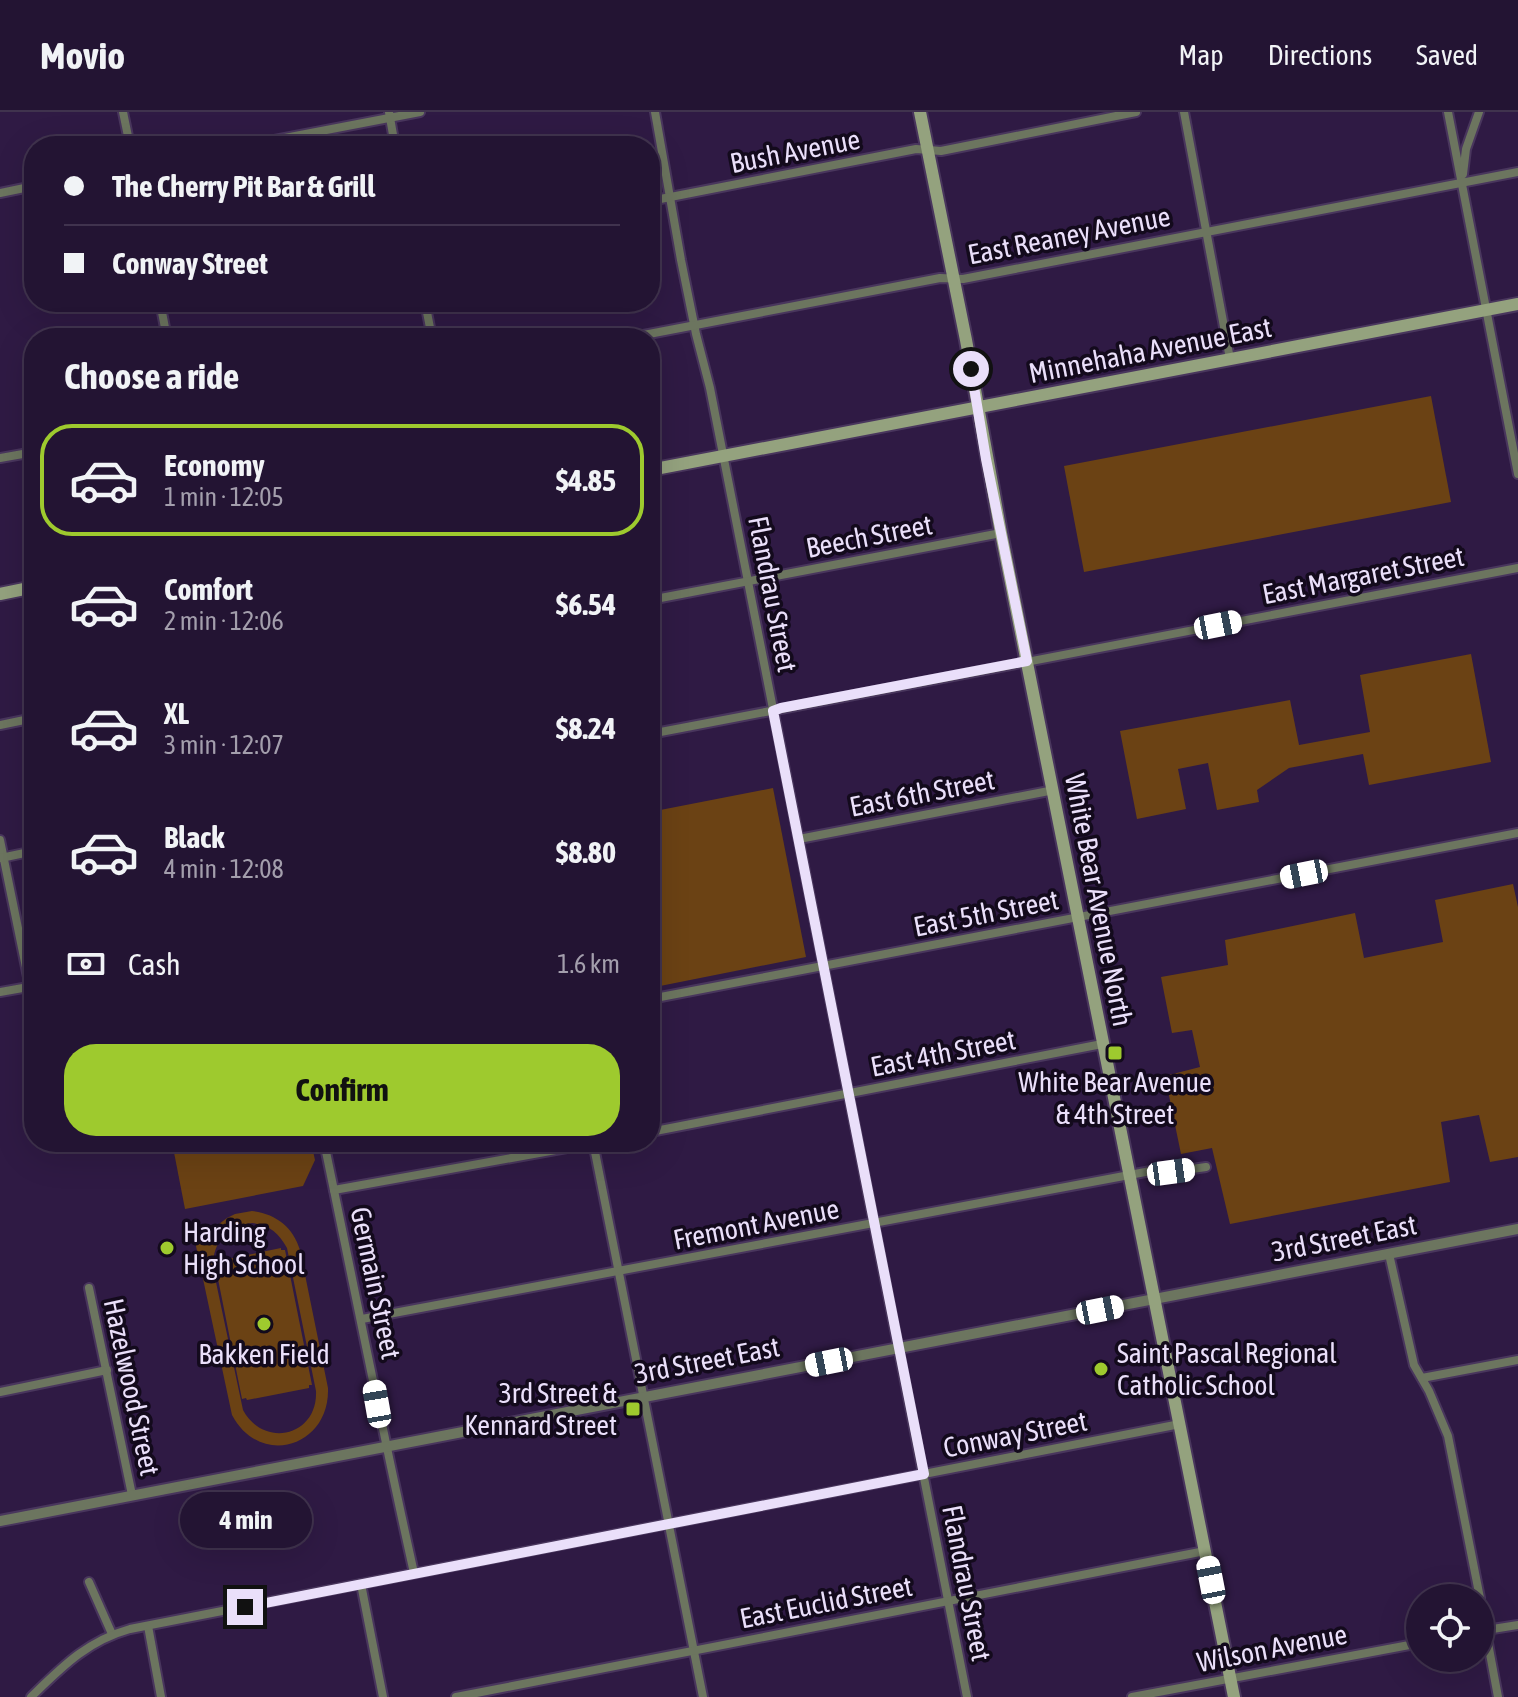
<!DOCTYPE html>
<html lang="en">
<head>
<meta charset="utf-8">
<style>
	body { margin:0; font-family:"Asap Condensed",sans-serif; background:#2f213f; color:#f1f3f6; height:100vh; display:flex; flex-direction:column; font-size:30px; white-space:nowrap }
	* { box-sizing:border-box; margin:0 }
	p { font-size:26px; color:#a39eac }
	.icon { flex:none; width:44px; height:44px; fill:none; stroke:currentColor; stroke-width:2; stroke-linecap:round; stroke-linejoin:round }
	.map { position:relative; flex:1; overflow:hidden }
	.sheet { position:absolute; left:24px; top:216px; width:636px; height:824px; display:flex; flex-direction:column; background:#231433; border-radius:32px; box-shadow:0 8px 32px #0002,0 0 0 2px #40334e }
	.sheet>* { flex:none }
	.top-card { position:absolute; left:24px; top:24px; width:636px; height:176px; border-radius:32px; box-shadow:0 8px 32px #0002,0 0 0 2px #40334e; display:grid; align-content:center; height:176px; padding:0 40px; background:#231433 }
	.buttons { position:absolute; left:1406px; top:1472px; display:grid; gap:16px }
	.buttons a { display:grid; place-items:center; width:88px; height:88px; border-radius:50%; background:#231433; box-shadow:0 8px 32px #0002,0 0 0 2px #40334e; font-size:40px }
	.end { position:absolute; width:36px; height:36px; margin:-18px; border:10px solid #eadffa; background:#111; box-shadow:0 0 0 4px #111 }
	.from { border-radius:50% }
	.bubble { position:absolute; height:56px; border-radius:28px; background:#231433; box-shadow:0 8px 32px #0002,0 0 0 2px #40334e; font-size:26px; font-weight:700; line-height:56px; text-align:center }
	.car { position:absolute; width:24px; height:48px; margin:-24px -12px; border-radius:10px; box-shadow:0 0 6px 2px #0007; background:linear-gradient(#fff 24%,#345 0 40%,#fff 0 76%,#345 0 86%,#fff 0) }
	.top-card b { display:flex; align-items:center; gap:28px; height:76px; font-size:30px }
	.top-card b+b { border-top:2px solid #40334e }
	.top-card i { width:20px; height:20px; background:#f1f3f6 }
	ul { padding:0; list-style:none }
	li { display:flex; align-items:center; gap:24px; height:112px; margin:0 16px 12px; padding:0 24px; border:4px solid transparent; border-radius:32px }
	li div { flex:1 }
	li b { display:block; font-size:30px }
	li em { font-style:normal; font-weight:700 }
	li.on { border-color:#9eca2e }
	li>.icon { width:72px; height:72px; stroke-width:1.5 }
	h2 { padding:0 40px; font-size:36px; line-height:96px }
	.pay { display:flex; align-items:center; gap:20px; height:88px; padding:0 40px; font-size:30px }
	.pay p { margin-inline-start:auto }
	.cta { display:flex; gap:16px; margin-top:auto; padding:16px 40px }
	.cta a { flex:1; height:92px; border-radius:32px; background:#9eca2e; color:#111; font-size:32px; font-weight:700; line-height:92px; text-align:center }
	header { display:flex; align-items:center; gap:48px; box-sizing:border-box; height:112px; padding:0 40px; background:#231433; border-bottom:2px solid #40334e }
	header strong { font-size:38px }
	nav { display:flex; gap:44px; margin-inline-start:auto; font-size:28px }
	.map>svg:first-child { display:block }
	.green { fill:#6b4214; fill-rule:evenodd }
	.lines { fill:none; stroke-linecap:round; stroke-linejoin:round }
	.minor-casing { stroke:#49365d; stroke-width:12 }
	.tertiary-casing { stroke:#49365d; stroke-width:14 }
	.secondary-casing { stroke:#49365d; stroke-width:16 }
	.minor { stroke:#6c755f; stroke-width:8 }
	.tertiary { stroke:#6c755f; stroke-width:10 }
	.secondary { stroke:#94a27e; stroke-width:12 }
	.route { stroke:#eadffa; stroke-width:10 }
	.poi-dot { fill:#9eca2e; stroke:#130a1c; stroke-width:3 }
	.labels { text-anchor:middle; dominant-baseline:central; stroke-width:7; stroke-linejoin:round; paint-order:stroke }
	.street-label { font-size:28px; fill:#eadffa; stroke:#130a1c }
	.poi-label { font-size:28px; fill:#eadffa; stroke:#130a1c }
</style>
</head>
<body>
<header>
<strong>Movio</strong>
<nav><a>Map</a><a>Directions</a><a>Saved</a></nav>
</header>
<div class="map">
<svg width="1518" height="1585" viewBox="0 0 1518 1585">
	<rect width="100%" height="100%" fill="#2f1a44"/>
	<g class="green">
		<path d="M1431 284 1451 390 1084 460 1064 354Z"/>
		<path d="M1471 542 1491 650 1369 673 1363 642 1289 656 1257 678 1259 690 1217 698 1208 651 1178 657 1186 697 1137 707 1120 619 1290 588 1299 633 1370 620 1360 563Z"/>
		<path d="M773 676 806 845 650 876V700Z"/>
		<path d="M1513 772 1518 795V1045L1490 1050 1479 1003 1441 1010 1450 1070 1230 1112 1212 1036 1181 1042 1165 964 1200 955 1192 918 1172 921 1161 865 1228 853 1225 828 1355 801 1364 846 1443 830 1435 788Z"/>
		<path d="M172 1030H311L315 1048 303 1074 185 1097Z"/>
		<path d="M252 1099C276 1102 293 1115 300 1138L328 1276C330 1335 260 1356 232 1303L193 1120 215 1115 227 1106 235 1102ZM252 1111C269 1113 279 1121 287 1136L316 1279C318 1324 264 1337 243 1298L213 1156C212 1131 227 1114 252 1111Z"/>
		<path d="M281 1136V1138H285L312 1273H309V1276L247 1288 246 1286 242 1287 215 1152 218 1151V1149Z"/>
	</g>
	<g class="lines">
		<defs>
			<g id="minor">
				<path d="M123 0 130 34"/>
				<path d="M389 0 395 34"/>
				<path d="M655 0 681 148 696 222 710 276 967 1585"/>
				<path d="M1184 0 1230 247"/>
				<path d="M1448 0 1518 362"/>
				<path d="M243 34 420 0"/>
				<path d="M1463 62 1466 37 1479 0"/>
				<path d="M0 81 34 74"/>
				<path d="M650 89 916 37 941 39 1136 0"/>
				<path d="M160 190 167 226"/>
				<path d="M425 190 432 226"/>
				<path d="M628 226 940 166 963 167 1518 60"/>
				<path d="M0 346 34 340"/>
				<path d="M650 488 1001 421"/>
				<path d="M0 613 34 606"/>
				<path d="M650 622 1518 456"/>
				<path d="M799 727 1054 678"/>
				<path d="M0 728 30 875"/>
				<path d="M1 746 34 739"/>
				<path d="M0 880 34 874"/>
				<path d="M650 887 1518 721"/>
				<path d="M650 1020 1102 932"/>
				<path d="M324 1030C354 1174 382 1318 414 1461"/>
				<path d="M593 1030 703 1585"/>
				<path d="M334 1078 600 1030"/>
				<path d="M1389 1142 1414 1253 1429 1279 1448 1324 1480 1486"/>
				<path d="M89 1176 132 1383"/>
				<path d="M362 1207 1156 1058 1171 1060 1206 1055"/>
				<path d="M1422 1266 1518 1248"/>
				<path d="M0 1280 107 1258"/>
				<path d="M89 1470 112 1522"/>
				<path d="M361 1472 383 1585"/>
				<path d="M1480 1488 1498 1585"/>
				<path d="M148 1514 161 1585"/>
				<path d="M1480 1519 1518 1513"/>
				<path d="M31 1585C62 1555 87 1529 130 1517L1180 1312"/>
				<path d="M456 1585 1205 1439"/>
				<path d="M1132 1585 1420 1531"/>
			</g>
			<path id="tertiary" d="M0 1409 1518 1117"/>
			<g id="secondary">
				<path d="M920 0 966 228 1001 421 1234 1585"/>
				<path d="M650 358 1518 192"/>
				<path d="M0 482 34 475"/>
			</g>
		</defs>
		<use href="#minor" class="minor-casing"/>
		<use href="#tertiary" class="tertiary-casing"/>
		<use href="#secondary" class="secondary-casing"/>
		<use href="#minor" class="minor"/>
		<use href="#tertiary" class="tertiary"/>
		<use href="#secondary" class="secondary"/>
	</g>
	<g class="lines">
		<path class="route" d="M245 1495 924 1362 773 599 781 596 1027 549 986 347 971 257"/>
	</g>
	<g class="poi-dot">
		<rect x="1107" y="933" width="16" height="16" rx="4"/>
		<circle cx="167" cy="1136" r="8"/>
		<circle cx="264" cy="1212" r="8"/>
		<circle cx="1101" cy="1257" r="8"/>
		<rect x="625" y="1289" width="16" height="16" rx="4"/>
	</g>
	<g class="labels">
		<g class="street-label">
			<text transform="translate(795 39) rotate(-11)">Bush Avenue</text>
			<text transform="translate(1069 123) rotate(-11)">East Reaney Avenue</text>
			<text transform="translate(1150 238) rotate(-11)">Minnehaha Avenue East</text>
			<text transform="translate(869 424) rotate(-11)">Beech Street</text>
			<text transform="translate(1363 463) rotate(-11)">East Margaret Street</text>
			<text transform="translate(773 482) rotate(79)">Flandrau Street</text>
			<text transform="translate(922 681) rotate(-11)">East 6th Street</text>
			<text transform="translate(1099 788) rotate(79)">White Bear Avenue North</text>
			<text transform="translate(986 801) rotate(-11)">East 5th Street</text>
			<text transform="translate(943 941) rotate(-11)">East 4th Street</text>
			<text transform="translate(756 1112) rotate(-11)">Fremont Avenue</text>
			<text transform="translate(1344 1126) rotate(-11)">3rd Street East</text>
			<text transform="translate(376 1171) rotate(78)">Germain Street</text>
			<text transform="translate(707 1248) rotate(-11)">3rd Street East</text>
			<text transform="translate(132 1275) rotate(78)">Hazelwood Street</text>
			<text transform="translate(1015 1322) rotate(-11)">Conway Street</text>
			<text transform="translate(967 1471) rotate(79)">Flandrau Street</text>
			<text transform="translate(826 1490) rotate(-11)">East Euclid Street</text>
			<text transform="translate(1272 1536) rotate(-11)">Wilson Avenue</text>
		</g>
		<g class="poi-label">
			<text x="1115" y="970">White Bear Avenue<tspan x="1115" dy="32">&amp; 4th Street</tspan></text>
			<text x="183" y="1120" text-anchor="start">Harding<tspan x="183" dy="32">High School</tspan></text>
			<text x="1117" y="1241" text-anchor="start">Saint Pascal Regional<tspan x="1117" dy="32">Catholic School</tspan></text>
			<text x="264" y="1242">Bakken Field</text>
			<text x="617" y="1281" text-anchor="end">3rd Street &amp;<tspan x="617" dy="32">Kennard Street</tspan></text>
		</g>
	</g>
</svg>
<div class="buttons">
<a><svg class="icon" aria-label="locate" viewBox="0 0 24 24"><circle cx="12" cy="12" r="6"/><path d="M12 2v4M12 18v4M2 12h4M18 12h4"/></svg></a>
</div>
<i class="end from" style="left:971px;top:257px"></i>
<i class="end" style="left:245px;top:1495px"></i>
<div class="bubble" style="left:180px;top:1380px;width:132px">4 min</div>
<i class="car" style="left:1218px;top:513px;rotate:79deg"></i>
<i class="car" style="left:1304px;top:762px;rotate:259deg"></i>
<i class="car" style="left:1171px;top:1060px;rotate:82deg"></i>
<i class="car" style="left:1100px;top:1198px;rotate:79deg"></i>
<i class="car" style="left:829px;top:1250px;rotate:259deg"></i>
<i class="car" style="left:377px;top:1292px;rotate:350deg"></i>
<i class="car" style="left:1211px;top:1468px;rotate:349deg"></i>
<div class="top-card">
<b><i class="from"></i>The Cherry Pit Bar &amp; Grill</b>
<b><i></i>Conway Street</b>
</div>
<section class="sheet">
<h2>Choose a ride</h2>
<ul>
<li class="on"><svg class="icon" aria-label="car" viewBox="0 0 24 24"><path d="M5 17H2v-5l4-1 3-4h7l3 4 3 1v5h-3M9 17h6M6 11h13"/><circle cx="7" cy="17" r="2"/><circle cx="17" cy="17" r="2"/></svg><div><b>Economy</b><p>1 min · 12:05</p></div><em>$4.85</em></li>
<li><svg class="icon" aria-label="car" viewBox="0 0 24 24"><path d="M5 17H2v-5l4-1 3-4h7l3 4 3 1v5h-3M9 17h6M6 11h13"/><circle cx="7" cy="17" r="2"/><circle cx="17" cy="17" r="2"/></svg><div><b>Comfort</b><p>2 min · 12:06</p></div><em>$6.54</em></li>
<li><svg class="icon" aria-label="car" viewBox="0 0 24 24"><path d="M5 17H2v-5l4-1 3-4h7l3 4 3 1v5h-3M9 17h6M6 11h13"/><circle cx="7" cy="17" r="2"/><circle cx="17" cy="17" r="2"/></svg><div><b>XL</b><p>3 min · 12:07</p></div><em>$8.24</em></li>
<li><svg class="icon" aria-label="car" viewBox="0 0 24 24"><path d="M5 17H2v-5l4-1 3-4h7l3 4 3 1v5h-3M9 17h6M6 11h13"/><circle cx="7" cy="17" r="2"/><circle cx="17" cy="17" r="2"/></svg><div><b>Black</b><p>4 min · 12:08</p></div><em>$8.80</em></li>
</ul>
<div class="pay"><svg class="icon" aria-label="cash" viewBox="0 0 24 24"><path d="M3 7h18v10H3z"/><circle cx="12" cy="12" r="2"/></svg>Cash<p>1.6 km</p></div>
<div class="cta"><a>Confirm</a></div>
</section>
</div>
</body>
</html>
